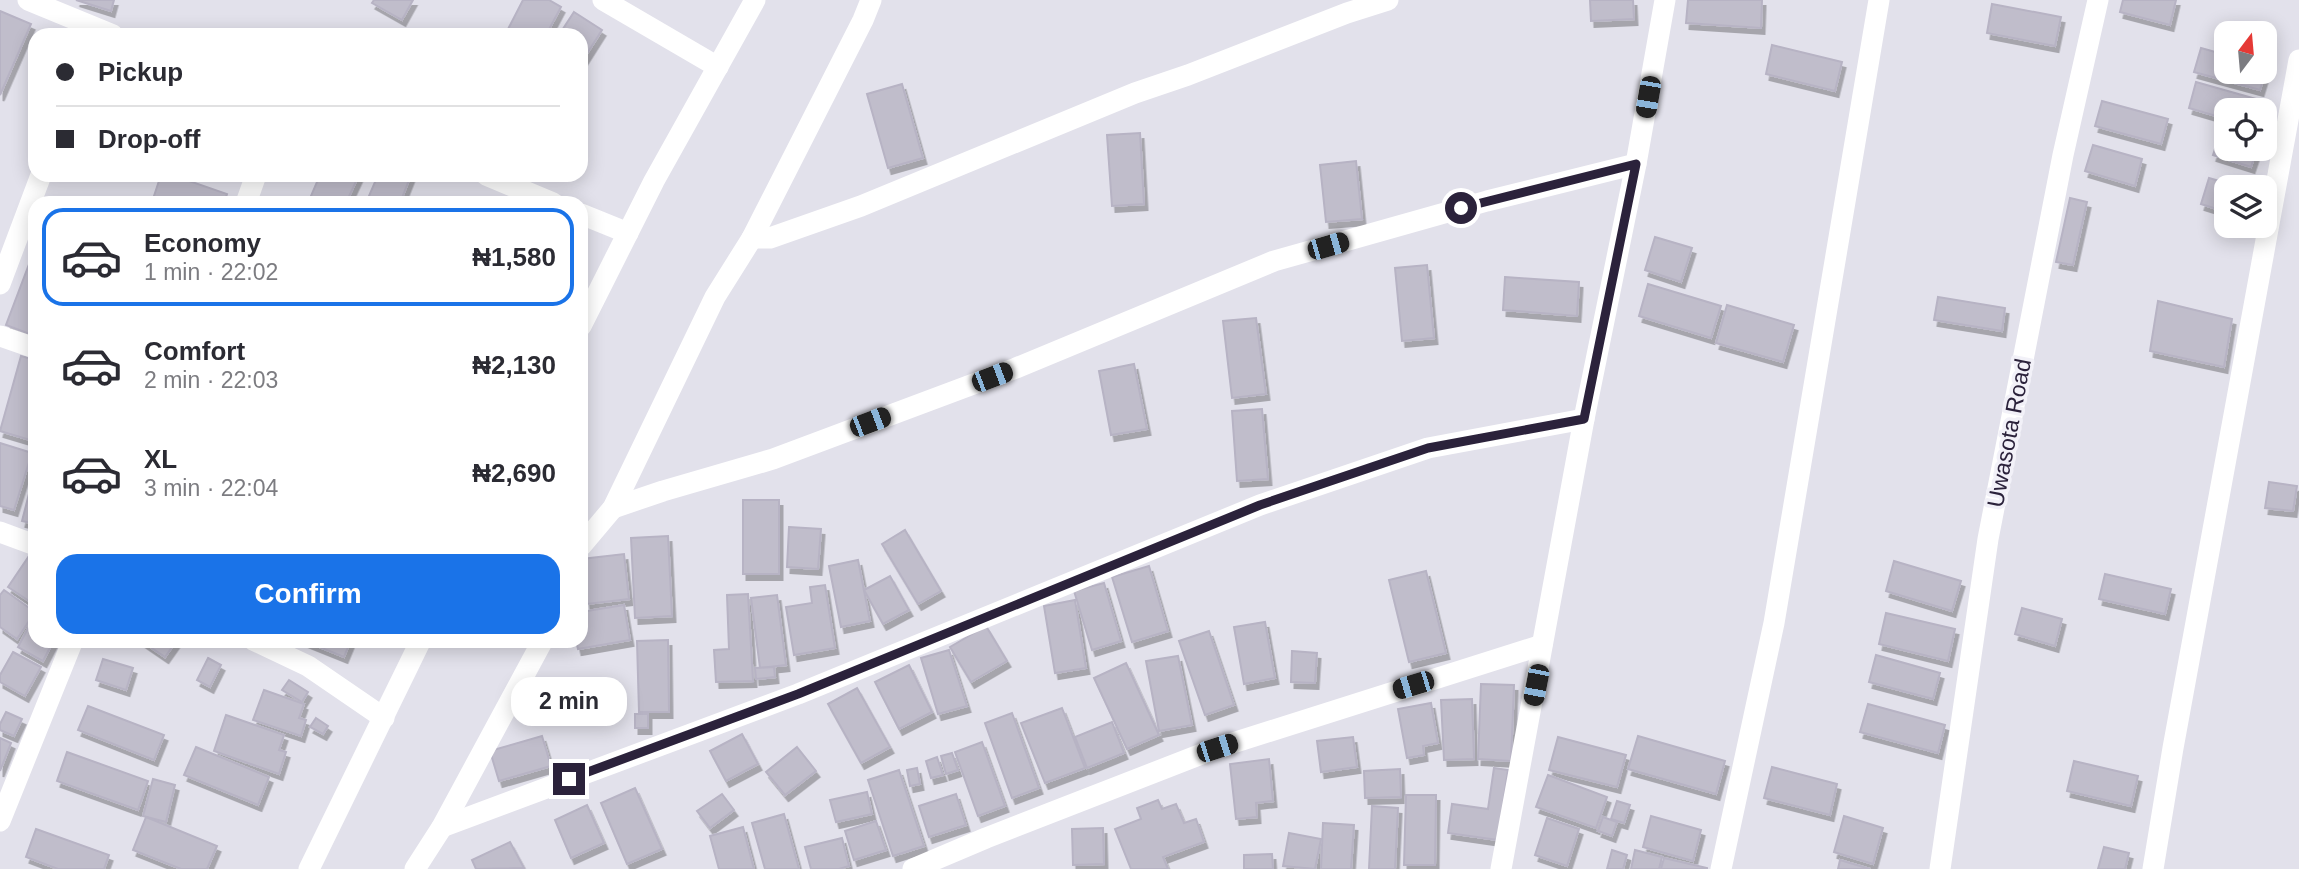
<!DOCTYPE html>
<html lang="en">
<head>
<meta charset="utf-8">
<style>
	body { margin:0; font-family:Helvetica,sans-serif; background:#f7f7f7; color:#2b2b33; height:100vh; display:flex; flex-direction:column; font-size:26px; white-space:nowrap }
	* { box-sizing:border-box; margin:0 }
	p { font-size:23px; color:#7c7c81 }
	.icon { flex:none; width:38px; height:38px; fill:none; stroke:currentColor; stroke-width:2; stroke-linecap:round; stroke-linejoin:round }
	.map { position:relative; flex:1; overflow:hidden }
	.panel { position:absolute; left:28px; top:196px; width:560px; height:452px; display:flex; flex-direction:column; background:#fff; border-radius:21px; box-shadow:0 4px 18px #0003 }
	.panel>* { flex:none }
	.hud { position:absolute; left:28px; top:28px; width:560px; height:154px; border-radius:21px; box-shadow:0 4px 18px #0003; display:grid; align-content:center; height:154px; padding:0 28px; background:#fff }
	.needle { width:46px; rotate:16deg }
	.tools { position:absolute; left:2214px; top:21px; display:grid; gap:14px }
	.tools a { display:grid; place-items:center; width:63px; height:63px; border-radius:14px; background:#fff; box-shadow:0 4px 18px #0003; font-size:35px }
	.end { position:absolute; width:32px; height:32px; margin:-16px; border:9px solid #2b223b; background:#fff; box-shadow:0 0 0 4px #fff }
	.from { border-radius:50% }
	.bubble { position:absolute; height:49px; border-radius:21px; background:#fff; box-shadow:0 4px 18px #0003; font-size:23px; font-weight:700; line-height:49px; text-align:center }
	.car { position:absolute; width:21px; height:42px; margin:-21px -10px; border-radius:9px; box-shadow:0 0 5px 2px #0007; background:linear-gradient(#222 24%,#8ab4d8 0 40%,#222 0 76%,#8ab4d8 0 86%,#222 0) }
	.hud b { display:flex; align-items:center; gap:24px; height:66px; font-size:26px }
	.hud b+b { border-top:2px solid #e1e1e2 }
	.hud i { width:18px; height:18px; background:#2b2b33 }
	ul { padding:12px 0 0; list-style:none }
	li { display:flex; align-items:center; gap:21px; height:98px; margin:0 14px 10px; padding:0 14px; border:4px solid transparent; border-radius:21px }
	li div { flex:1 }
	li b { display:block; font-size:26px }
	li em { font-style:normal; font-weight:700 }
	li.current { border-color:#1a73e8 }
	li>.icon { width:63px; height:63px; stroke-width:1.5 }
	.action { display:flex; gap:14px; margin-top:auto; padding:14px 28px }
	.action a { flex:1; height:80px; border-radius:21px; background:#1a73e8; color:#fff; font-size:28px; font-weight:700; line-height:80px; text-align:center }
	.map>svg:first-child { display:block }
	.building { fill:#c0bdcb; stroke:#b7b3c4; stroke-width:2; filter:url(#shadow) }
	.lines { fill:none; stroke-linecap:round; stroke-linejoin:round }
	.minor { stroke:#fff; stroke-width:21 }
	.route { stroke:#2b223b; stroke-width:9 }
	.labels { text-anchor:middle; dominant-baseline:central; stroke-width:7; stroke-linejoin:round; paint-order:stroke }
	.street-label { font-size:23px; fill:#2b223b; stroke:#f2f1f8 }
</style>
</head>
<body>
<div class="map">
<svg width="2299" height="869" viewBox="0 0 2299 869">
	<defs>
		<filter id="shadow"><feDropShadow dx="3.5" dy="6" stdDeviation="0" flood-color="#0004"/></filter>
	</defs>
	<rect width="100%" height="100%" fill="#e2e1eb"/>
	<g class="building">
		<path d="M76 0H114L111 11Z"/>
		<path d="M374 0H413L402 20 372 3Z"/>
		<path d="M523 0H549L561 7 546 35H505Z"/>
		<path d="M1590 0H1633L1634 19 1591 21Z"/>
		<path d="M1688 0H1762L1761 28 1686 23Z"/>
		<path d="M2123 0H2176L2170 25 2120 12Z"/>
		<path d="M1992 4 2061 17 2055 46 1987 33Z"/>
		<path d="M0 11 31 24 0 95Z"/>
		<path d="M574 12 602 30 581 63V35H559Z"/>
		<path d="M1772 45 1842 62 1835 91 1766 74Z"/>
		<path d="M2201 48 2226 55V72H2264V66L2267 67 2260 90 2194 72Z"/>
		<path d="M2196 82 2256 99 2253 110H2226V119L2189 108Z"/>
		<path d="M902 84 923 158 888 168 867 94Z"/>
		<path d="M2102 101 2168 119 2161 144 2095 126Z"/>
		<path d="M2221 130 2226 132V149H2257L2251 167 2213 155Z"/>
		<path d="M1140 133 1144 204 1112 206 1107 135Z"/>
		<path d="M2093 145 2142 159 2135 186 2085 171Z"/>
		<path d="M1356 161 1362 219 1326 222 1320 165Z"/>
		<path d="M161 175H172L227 194 224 203 152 202Z"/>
		<path d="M320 175H359L346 203H308Z"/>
		<path d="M378 175H411L400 203H366Z"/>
		<path d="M2209 178 2240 187H2226V212L2201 204Z"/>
		<path d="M2070 198 2087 202 2073 265 2056 262Z"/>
		<path d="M1655 237 1692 248 1681 282 1645 270Z"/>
		<path d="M34 251 35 252V336L6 325Z"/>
		<path d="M1427 265 1434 338 1402 341 1395 268Z"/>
		<path d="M1505 277 1579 282 1577 316 1503 310Z"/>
		<path d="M1648 284 1721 306 1711 338 1639 316Z"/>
		<path d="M1938 297 2005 308 2002 331 1934 320Z"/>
		<path d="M2158 301 2232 319 2224 367 2150 351Z"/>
		<path d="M1727 305 1794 325 1783 362 1716 343Z"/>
		<path d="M1256 318 1266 394 1232 398 1223 321Z"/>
		<path d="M21 356 35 360V422L30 440 0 431Z"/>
		<path d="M1134 364 1147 429 1111 435 1099 371Z"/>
		<path d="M1262 409 1268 479 1237 481 1232 411Z"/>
		<path d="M0 443 32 453 14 510 0 506Z"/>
		<path d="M2269 482 2297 486 2293 511 2265 508Z"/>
		<path d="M31 486 35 487V524L22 521Z"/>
		<rect x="743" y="500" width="36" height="74"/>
		<path d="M789 527 821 529 818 569 787 567Z"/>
		<path d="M905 530 941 591 918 604 882 544Z"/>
		<path d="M668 536 672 616 635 618 631 538Z"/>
		<path d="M31 553 35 556V605L8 587Z"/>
		<path d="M624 554 629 599 587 604 582 559Z"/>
		<path d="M858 560 870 621 841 627 829 566Z"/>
		<path d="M1894 561 1961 581 1952 611 1886 591Z"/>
		<path d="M1149 566 1168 631 1132 642 1112 577Z"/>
		<path d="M1426 571 1446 653 1409 662 1389 580Z"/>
		<path d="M2105 574 2171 589 2165 614 2099 599Z"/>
		<path d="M890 576 909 610 883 624 864 590Z"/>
		<path d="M1104 583 1121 641 1092 650 1074 591Z"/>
		<path d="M825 585 835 648 794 655 786 607 812 603 810 587Z"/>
		<path d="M4 590 35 612 17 639 0 627V595Z"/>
		<path d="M748 594 753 681 716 682 714 650 729 649 727 595Z"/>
		<path d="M777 595 786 665 760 668 751 598Z"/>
		<path d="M1075 600 1086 668 1055 673 1044 606Z"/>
		<path d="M624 605 630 640 578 649 576 640H581V612Z"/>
		<path d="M2022 608 2062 619 2055 646 2015 634Z"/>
		<path d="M1886 613 1955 629 1948 661 1879 644Z"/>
		<path d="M35 615V640H54L43 661 18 647Z"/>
		<path d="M1265 622 1275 678 1244 684 1234 627Z"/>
		<path d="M986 626 1007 661 971 682 950 647Z"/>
		<path d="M1209 631 1234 705 1205 715 1179 641Z"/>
		<path d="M140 640H177L165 657Z"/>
		<path d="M302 640H351L344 657Z"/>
		<path d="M668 640 669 712H639L637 641Z"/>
		<path d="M949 650 967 706 938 714 921 658Z"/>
		<path d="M1292 651 1317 653 1315 683 1291 682Z"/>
		<path d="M13 652 41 667 25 696 0 682V675Z"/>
		<path d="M1876 655 1940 673 1933 699 1869 682Z"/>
		<path d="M1178 656 1192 725 1159 731 1146 661Z"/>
		<path d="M208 658 221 665 210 687 197 680Z"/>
		<path d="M103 659 133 668 126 690 96 680Z"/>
		<path d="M1126 663 1159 735 1127 749 1094 678Z"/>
		<path d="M909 665 932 712 899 729 875 682Z"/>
		<path d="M774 667 775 677 756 679 755 668Z"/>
		<path d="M289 680 308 692 302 702 282 690Z"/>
		<path d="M1481 684 1514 685 1511 761 1478 759Z"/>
		<path d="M857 688 890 747 861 763 828 704Z"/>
		<path d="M264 690 304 704 299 718 306 720 301 736 253 720Z"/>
		<path d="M1472 699 1474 759 1444 760 1441 700Z"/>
		<path d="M1431 703 1438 743 1423 746 1424 755 1407 758 1398 709Z"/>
		<path d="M1868 704 1945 725 1938 753 1860 732Z"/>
		<path d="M88 706 164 735 154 760 78 730Z"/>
		<path d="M1062 708 1085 768 1045 783 1021 723Z"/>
		<path d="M6 712 22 719 14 736 0 730V724Z"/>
		<path d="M1012 713 1039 788 1012 798 985 723Z"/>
		<rect x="635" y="714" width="13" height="14"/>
		<path d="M226 715 284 735 279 750 286 752 279 774 214 751Z"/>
		<path d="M316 718 328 726 323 734 310 727Z"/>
		<path d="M1112 722 1124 753 1087 768 1075 737Z"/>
		<path d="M742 734 758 764 726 781 710 751Z"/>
		<path d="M542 736 551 766 499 781 490 751Z"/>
		<path d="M1638 736 1725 761 1716 794 1628 769Z"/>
		<path d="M1353 737 1357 767 1321 772 1317 741Z"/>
		<path d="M1558 737 1626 755 1617 787 1549 770Z"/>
		<path d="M0 738 11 743 0 771Z"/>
		<path d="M982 742 1005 806 978 816 955 752Z"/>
		<path d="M196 747 269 777 258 805 184 775Z"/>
		<path d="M797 747 816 771 785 795 766 772Z"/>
		<path d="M67 752 148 781 138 810 57 781Z"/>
		<path d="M952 753 958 770 946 774 941 756Z"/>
		<path d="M937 757 943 775 931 778 926 761Z"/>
		<path d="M1269 759 1273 801 1256 803 1257 817 1236 819 1230 764Z"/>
		<path d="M2074 761 2138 776 2131 806 2067 791Z"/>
		<path d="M1772 767 1837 784 1830 815 1764 798Z"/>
		<path d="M917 768 920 784 910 786 907 770Z"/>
		<path d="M1494 768 1508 770 1498 840 1448 833 1452 804 1488 809Z"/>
		<path d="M1400 769 1401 797 1365 798 1364 771Z"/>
		<path d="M899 770 924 846 893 856 868 780Z"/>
		<path d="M1548 775 1607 797 1596 828 1536 807Z"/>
		<path d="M153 779 175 785 166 822 143 816Z"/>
		<path d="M635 788 662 849 627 864 601 803Z"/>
		<path d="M867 792 872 814 836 822 830 800Z"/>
		<path d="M722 794 734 810 710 828 697 811Z"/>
		<path d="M956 794 966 825 929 837 919 806Z"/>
		<path d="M1406 795H1436L1435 865H1404Z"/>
		<path d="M1158 800 1162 809 1176 804 1184 823 1196 819 1204 842 1163 857 1168 869H1131L1115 829 1141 819 1137 808Z"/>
		<path d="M1617 801 1630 805 1624 823 1611 819Z"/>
		<path d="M587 805 604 843 571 858 555 820Z"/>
		<path d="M1372 806 1398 808 1395 869H1369Z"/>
		<path d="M784 814 799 869H765L752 823Z"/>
		<path d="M1651 816 1701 830 1693 861 1643 847Z"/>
		<path d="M1844 816 1883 828 1873 864 1834 852Z"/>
		<path d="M146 817 217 846 207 869H181L133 850Z"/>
		<path d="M1603 817 1617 822 1612 836 1598 831Z"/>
		<path d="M1547 818 1579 829 1567 866 1535 855Z"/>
		<path d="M876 821 886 850 854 860 845 831Z"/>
		<path d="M1323 823 1354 825 1351 869H1321Z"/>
		<path d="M743 827 754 869H719L710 836Z"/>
		<path d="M1103 828 1104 864 1073 865 1072 829Z"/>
		<path d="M36 829 109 855 104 869H58L26 857Z"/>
		<path d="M1289 833 1321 839 1315 869 1283 866Z"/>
		<path d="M842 838 849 866 839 869H811L805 847Z"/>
		<path d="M510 842 524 868 476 869 472 860Z"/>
		<path d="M2104 847 2129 853 2125 869H2098Z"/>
		<path d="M1612 850 1627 855 1623 869H1607Z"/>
		<path d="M1635 850 1662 857 1659 869H1631Z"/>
		<path d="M1272 854 1273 869H1244V855Z"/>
		<path d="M1664 858 1707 868V869H1661Z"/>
		<path d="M1840 860 1870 869H1838Z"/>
	</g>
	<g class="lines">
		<g class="minor">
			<path d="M28 0 113 35"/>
			<path d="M603 0 718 67"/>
			<path d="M486 175 553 203"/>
			<path d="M246 203 256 175"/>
			<path d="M581 214 628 233"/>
			<path d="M752 238H770L861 206 1135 93 1188 75 1347 13 1388 0"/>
			<path d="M0 284 41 175"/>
			<path d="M581 326 654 181 755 0"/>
			<path d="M0 336 35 348"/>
			<path d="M613 508 663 491 773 459 1016 368 1274 261 1487 201 1636 164"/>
			<path d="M0 532 35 545"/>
			<path d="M581 546 613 508 715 297 752 238 863 20 871 0"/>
			<path d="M253 640 308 666 384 718"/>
			<path d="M0 821 73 640"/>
			<path d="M442 827 798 694 1260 505 1428 448 1584 419"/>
			<path d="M309 869 421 640"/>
			<path d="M415 869 442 827 543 640"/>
			<path d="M913 869 986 838 1217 748 1542 645"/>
			<path d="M1501 869 1584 419 1636 164 1665 0"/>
			<path d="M1721 869 1774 623 1879 0"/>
			<path d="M1940 869 1988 539 2063 155 2098 0"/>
			<path d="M2153 869 2173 748 2299 60"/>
		</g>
	</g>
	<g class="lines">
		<path class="route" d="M569 779 798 694 1260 505 1428 448 1584 419 1636 164 1461 208"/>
	</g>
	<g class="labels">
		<g class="street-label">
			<text transform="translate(2009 433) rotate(-79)">Uwasota Road</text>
		</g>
	</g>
</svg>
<div class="tools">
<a><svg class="needle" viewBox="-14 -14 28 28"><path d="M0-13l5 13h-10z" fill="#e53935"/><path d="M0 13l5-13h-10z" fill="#7c7c81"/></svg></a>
<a><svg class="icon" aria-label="locate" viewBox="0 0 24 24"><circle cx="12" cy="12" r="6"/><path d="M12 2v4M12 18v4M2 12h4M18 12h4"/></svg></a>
<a><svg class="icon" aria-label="layers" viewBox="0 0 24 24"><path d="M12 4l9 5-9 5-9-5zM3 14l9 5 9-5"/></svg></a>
</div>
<i class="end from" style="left:1461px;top:208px"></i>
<i class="end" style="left:569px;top:779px"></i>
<div class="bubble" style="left:511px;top:677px;width:116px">2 min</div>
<i class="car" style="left:1648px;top:97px;rotate:190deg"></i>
<i class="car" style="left:1328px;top:246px;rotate:74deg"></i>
<i class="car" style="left:992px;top:377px;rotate:69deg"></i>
<i class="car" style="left:870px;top:422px;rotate:69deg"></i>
<i class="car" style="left:1413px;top:685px;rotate:253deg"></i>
<i class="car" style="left:1536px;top:685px;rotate:191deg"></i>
<i class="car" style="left:1217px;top:748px;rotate:72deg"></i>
<div class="hud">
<b><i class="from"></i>Pickup</b>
<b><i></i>Drop-off</b>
</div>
<section class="panel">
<ul>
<li class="current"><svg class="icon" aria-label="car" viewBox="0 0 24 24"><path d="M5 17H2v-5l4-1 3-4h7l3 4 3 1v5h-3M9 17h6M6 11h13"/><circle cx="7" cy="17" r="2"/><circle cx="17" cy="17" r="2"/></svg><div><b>Economy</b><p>1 min · 22:02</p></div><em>₦1,580</em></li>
<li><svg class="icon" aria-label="car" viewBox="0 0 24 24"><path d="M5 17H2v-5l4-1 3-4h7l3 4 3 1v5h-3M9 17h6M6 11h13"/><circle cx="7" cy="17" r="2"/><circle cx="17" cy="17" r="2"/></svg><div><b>Comfort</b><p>2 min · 22:03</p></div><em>₦2,130</em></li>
<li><svg class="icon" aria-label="car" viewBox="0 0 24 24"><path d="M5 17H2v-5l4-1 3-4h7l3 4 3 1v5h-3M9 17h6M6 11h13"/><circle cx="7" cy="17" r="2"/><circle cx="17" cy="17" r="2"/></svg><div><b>XL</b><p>3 min · 22:04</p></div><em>₦2,690</em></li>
</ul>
<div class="action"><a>Confirm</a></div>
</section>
</div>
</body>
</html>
